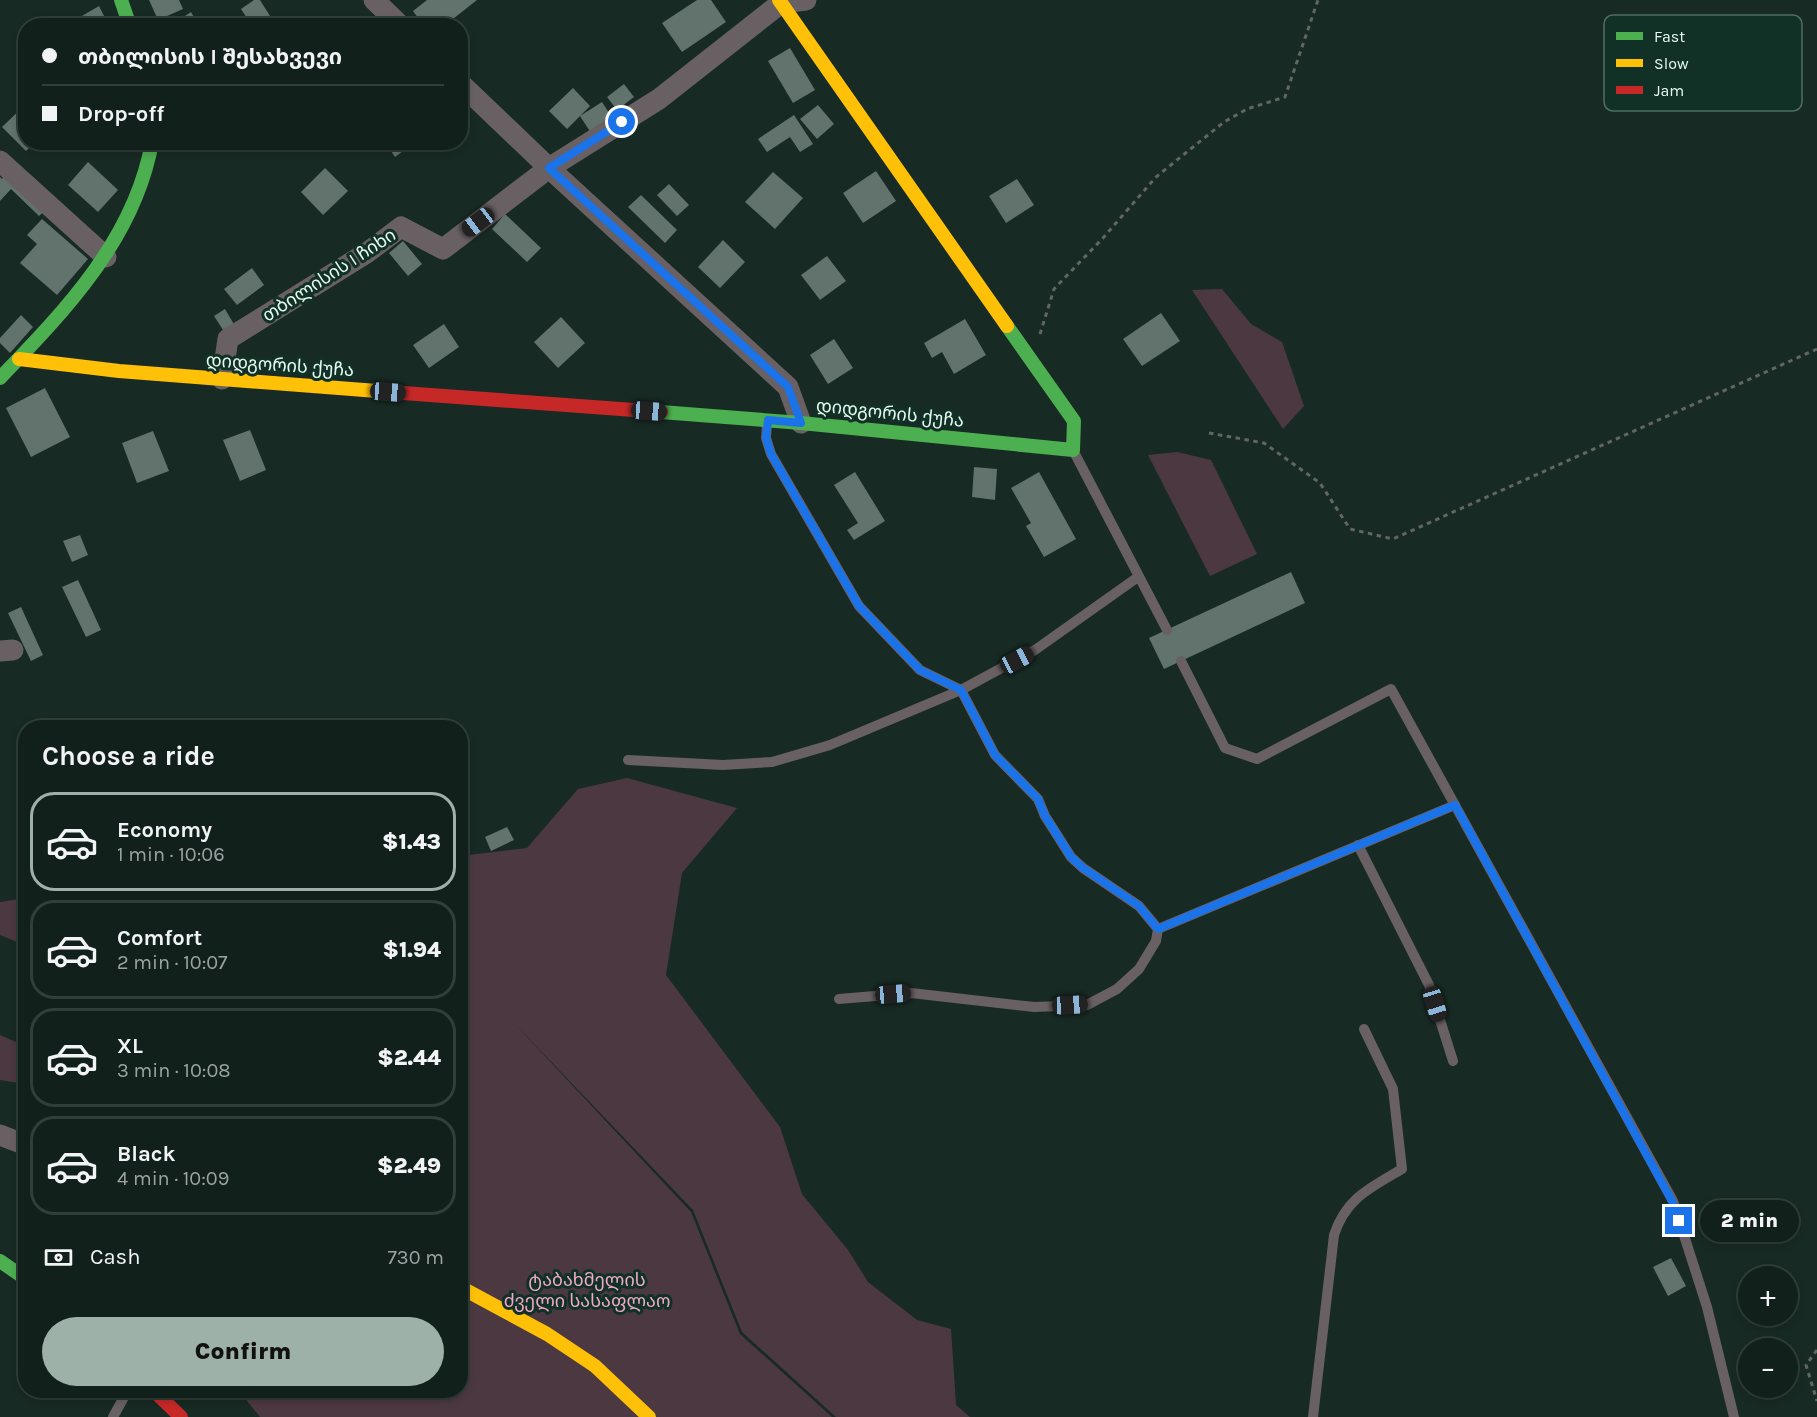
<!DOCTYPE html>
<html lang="en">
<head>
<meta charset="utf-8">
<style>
	body { margin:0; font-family:Karla,"Noto Sans Georgian",sans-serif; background:#1b2824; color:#f1f3f6; height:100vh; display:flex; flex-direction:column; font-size:22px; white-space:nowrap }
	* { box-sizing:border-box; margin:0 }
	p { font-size:20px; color:#9ca3a3 }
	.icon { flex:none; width:33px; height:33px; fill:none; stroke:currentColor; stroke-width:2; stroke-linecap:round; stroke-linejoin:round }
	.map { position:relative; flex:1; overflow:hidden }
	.drawer { position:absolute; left:18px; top:720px; width:450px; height:678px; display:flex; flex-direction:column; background:#12201b; border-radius:24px; box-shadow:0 3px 9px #0003,0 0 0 2px #313e3a }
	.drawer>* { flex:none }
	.hud { position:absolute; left:18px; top:18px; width:450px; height:132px; border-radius:24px; box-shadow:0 3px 9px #0003,0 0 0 2px #313e3a; display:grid; align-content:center; height:132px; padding:0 24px; background:#12201b }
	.tools { position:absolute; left:1738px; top:1266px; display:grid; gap:12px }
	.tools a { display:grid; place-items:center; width:60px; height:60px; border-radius:50%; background:#12201b; box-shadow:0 3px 9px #0003,0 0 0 2px #313e3a; font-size:30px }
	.end { position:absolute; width:27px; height:27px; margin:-14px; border:8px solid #1a73e8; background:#fff; box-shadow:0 0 0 3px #fff }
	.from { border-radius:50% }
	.bubble { position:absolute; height:42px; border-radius:21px; background:#12201b; box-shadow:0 3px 9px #0003,0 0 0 2px #313e3a; font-size:20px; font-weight:800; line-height:42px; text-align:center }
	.car { position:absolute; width:18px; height:36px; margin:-18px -9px; border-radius:8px; box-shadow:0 0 4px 2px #0007; background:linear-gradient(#222 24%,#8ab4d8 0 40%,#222 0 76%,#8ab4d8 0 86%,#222 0) }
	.hud b { display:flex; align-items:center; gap:21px; height:57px; font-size:22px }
	.hud b+b { border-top:2px solid #313e3a }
	.hud i { width:15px; height:15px; background:#f1f3f6 }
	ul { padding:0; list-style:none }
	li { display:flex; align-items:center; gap:18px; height:99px; margin:0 12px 9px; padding:0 12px; border:3px solid #313e3a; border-radius:24px }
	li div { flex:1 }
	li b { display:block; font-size:22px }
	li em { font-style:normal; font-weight:800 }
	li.active { border-color:#9eb1a9 }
	li>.icon { width:54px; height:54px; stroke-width:1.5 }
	h2 { padding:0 24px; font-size:27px; line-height:72px }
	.pay { display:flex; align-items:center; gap:15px; height:66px; padding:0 24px; font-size:22px }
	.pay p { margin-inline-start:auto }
	.action { display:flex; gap:12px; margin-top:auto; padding:12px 24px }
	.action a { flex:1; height:69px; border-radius:36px; background:#9eb1a9; color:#111; font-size:24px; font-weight:800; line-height:69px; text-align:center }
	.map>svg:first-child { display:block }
	.green { fill:#4c3841 }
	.building { fill:#62726c }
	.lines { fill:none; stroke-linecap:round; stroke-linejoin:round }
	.path { stroke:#636565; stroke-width:3; stroke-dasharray:4.5 4.5; stroke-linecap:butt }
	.lane { stroke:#696064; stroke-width:10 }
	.street { stroke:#696064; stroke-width:21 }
	.fast { stroke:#4caf50; stroke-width:14 }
	.slow { stroke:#ffc107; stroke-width:14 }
	.jam { stroke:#c62828; stroke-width:14 }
	.route { stroke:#1a73e8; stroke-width:8 }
	.labels { text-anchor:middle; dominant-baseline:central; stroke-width:6; stroke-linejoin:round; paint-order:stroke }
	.street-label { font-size:18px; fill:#e6f9f0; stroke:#113126 }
	.park-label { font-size:18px; fill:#f0a8c6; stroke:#113126 }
	.key { fill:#113126; stroke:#516d63; stroke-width:1.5 }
	.key-label { font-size:16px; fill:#e6f9f0 }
</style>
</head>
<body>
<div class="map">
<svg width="1817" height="1417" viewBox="0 0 1817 1417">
	<rect width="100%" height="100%" fill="#182a24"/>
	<g class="green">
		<path d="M1222 289 1251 324 1282 342 1304 406 1283 429 1192 290Z"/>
		<path d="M1177 452 1211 460 1257 554 1210 576 1148 455Z"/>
		<path d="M627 778 737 808 682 873 666 975 780 1127 802 1194 848 1250 868 1282 917 1320 951 1329 956 1405 970 1417H836L742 1332 693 1210 514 1023 691 1212 740 1334 832 1417H260L239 1391 460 1390 461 856 527 848 578 789Z"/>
		<path d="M25 898H26L25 945 0 935V902Z"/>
		<path d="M0 1035 25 1046V1084L0 1080Z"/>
	</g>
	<g class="building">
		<path d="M149 0H179L183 9 158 20Z"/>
		<path d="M254 0H260L270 16 252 26 241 9Z"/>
		<path d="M427 0H477L444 26H424L413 11Z"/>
		<path d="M697 0H711L726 22 682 52 662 23Z"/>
		<path d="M99 6 109 26H78L75 20Z"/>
		<path d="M191 12 199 26H176L174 23Z"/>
		<path d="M790 48 815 90 793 103 768 61Z"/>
		<path d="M624 84 634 97 617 110 607 97Z"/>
		<path d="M573 88 590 106 580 116 602 102 613 119 591 133 580 116 567 129 549 111Z"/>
		<path d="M26 104V142H35L26 151 2 127Z"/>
		<path d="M818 105 834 124 817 139 800 119Z"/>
		<path d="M794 115 813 144 800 152 790 137 767 152 758 139Z"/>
		<path d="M385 142H415L395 157Z"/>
		<path d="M88 162 118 190 98 212 68 185Z"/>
		<path d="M325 168 348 191 323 215 301 192Z"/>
		<path d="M876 171 896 201 863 223 843 193Z"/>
		<path d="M773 172 803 198 775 229 745 202Z"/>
		<path d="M6 174 45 210 39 216 11 189 0 201V177L2 179Z"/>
		<path d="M1017 179 1034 205 1006 223 989 196Z"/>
		<path d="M669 184 689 205 677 216 657 195Z"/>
		<path d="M641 195 677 230 665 243 628 207Z"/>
		<path d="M505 214 541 248 527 262 492 229Z"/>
		<path d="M42 219 88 259 57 295 20 263 37 244 27 235Z"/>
		<path d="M723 240 745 262 720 288 698 267Z"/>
		<path d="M403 241 422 264 408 276 389 253Z"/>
		<path d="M827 256 846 281 820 300 801 275Z"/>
		<path d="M252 268 264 285 237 305 224 289Z"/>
		<path d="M225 309 235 326 225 333 214 316Z"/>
		<path d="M1161 313 1180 341 1142 366 1123 339Z"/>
		<path d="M21 315 33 327 10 353 0 343V338Z"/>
		<path d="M561 317 585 343 558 368 534 342Z"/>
		<path d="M965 319 986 355 954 374 942 352 932 358 924 343Z"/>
		<path d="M444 324 459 347 429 368 413 345Z"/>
		<path d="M834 339 853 368 828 384 810 355Z"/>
		<path d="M45 388 70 437 31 457 6 408Z"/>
		<path d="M250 430 266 470 240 481 223 440Z"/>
		<path d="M153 431 169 471 137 483 122 443Z"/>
		<path d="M974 467 997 469 995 500 972 497Z"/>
		<path d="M855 472 885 521 854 540 847 530 858 523 834 485Z"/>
		<path d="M1039 472 1076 539 1044 557 1026 526 1031 523 1011 488Z"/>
		<path d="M80 535 88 555 72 562 63 541Z"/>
		<path d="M1291 572 1305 603 1164 669 1149 638Z"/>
		<path d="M78 580 101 630 86 637 62 587Z"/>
		<path d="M21 607 43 655 31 661 8 613Z"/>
		<path d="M463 810 469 836 460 838V811Z"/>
		<path d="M507 827 514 840 491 851 485 837Z"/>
		<path d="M1671 1258 1686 1286 1668 1296 1653 1267Z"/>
	</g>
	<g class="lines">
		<g class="path">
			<path d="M1040 334 1054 289 1103 238 1156 177 1224 122 1247 109 1285 97 1318 0"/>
			<path d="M1209 433 1264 443 1320 483 1350 529 1393 539 1817 349"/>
			<path d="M1817 1350 1806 1365 1817 1401"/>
		</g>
		<g class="lane">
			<path d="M767 424 766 438 771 454 859 606 920 670 961 690 995 755 1038 799 1045 816 1071 857 1083 868 1139 906 1158 929 1156 941 1139 969 1117 989 1087 1005 1034 1007 911 993 839 999"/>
			<path d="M1074 452 1167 630"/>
			<path d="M1181 661 1225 748 1257 759 1391 689 1673 1201 1707 1307 1734 1417"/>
			<path d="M628 760 723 765 772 762 830 745 961 690 1035 650 1138 577"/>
			<path d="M1358 845 1429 985 1453 1061"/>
			<path d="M1158 929 1455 805"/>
			<path d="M113 1417 128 1390"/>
			<path d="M1313 1417 1334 1235C1346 1198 1370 1188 1402 1169L1393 1089 1364 1029"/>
		</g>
		<g class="street">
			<path d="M374 0 401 26"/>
			<path d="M460 83 549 168 788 387 801 423"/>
			<path d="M0 161 106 257"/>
			<path d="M222 379 228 339 368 252 401 227 443 249 549 168 659 99 781 3 806 0"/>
			<path d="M0 651 13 650"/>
			<path d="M0 1135 26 1145"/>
		</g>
		<g class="fast">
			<path d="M121 0 130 26"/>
			<path d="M0 378C66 310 135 238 152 142"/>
			<path d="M661 412 801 423 1073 450 1074 421 1007 326"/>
			<path d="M0 1261 26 1279"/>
		</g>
		<g class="slow">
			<path d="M779 0 1007 326"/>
			<path d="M19 359 119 371 403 393"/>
			<path d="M460 1287 547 1334 595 1366 649 1417"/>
		</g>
		<g class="jam">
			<path d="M403 393 661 412"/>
			<path d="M153 1390 181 1417"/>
		</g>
	</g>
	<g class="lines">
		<path class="route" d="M622 122 549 168 788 387 801 423 768 420 766 438 771 454 859 606 920 670 961 690 995 755 1038 799 1045 816 1071 857 1083 868 1139 906 1158 929 1455 805 1672 1201 1679 1221"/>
	</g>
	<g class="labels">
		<g class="street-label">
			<text transform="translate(329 275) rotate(-33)">თბილისის I ჩიხი</text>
			<text transform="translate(280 365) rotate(4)">დიდგორის ქუჩა</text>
			<text transform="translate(890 413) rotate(6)">დიდგორის ქუჩა</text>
		</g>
		<g class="park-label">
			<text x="587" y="1280">ტაბახმელის<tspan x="587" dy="21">ძველი სასაფლაო</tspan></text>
		</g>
	</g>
	<rect x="1604" y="15" width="198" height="96" rx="9" class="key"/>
	<rect x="1616" y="32" width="27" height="8" fill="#4caf50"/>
	<rect x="1616" y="59" width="27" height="8" fill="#ffc107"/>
	<rect x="1616" y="86" width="27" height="8" fill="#c62828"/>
	<g class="key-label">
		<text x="1654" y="42">Fast</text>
		<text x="1654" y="69">Slow</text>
		<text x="1654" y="96">Jam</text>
	</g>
</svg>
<div class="tools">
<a>+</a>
<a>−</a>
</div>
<i class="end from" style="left:622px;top:122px"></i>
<i class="end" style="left:1679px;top:1221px"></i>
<div class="bubble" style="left:1700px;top:1200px;width:99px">2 min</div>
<i class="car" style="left:478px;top:222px;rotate:233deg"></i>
<i class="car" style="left:388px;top:392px;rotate:94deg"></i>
<i class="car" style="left:649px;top:411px;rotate:94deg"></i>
<i class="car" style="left:1017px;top:660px;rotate:62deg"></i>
<i class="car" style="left:893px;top:994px;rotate:85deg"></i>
<i class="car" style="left:1435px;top:1004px;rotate:163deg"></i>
<i class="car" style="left:1070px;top:1005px;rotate:87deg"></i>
<div class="hud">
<b><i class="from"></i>თბილისის I შესახვევი</b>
<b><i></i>Drop-off</b>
</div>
<section class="drawer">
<h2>Choose a ride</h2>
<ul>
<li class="active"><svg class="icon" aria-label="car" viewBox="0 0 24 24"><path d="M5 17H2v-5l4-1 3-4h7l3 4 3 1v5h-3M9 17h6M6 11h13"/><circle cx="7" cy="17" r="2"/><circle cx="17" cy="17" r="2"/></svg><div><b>Economy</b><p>1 min · 10:06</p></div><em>$1.43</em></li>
<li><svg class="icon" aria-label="car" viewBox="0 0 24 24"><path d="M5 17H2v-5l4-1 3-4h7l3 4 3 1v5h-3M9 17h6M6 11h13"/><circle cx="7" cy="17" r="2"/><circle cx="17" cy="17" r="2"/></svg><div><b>Comfort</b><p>2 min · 10:07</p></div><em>$1.94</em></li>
<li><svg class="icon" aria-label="car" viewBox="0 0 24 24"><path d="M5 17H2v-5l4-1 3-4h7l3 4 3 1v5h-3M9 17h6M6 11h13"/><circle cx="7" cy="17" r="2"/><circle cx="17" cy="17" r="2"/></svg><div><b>XL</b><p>3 min · 10:08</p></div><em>$2.44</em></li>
<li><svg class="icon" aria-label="car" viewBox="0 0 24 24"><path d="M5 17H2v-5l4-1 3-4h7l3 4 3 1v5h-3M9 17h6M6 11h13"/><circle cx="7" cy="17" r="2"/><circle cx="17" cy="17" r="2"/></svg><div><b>Black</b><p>4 min · 10:09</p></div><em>$2.49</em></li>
</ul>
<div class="pay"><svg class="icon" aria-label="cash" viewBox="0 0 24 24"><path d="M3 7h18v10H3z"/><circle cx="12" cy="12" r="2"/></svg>Cash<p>730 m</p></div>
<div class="action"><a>Confirm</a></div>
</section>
</div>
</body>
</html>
